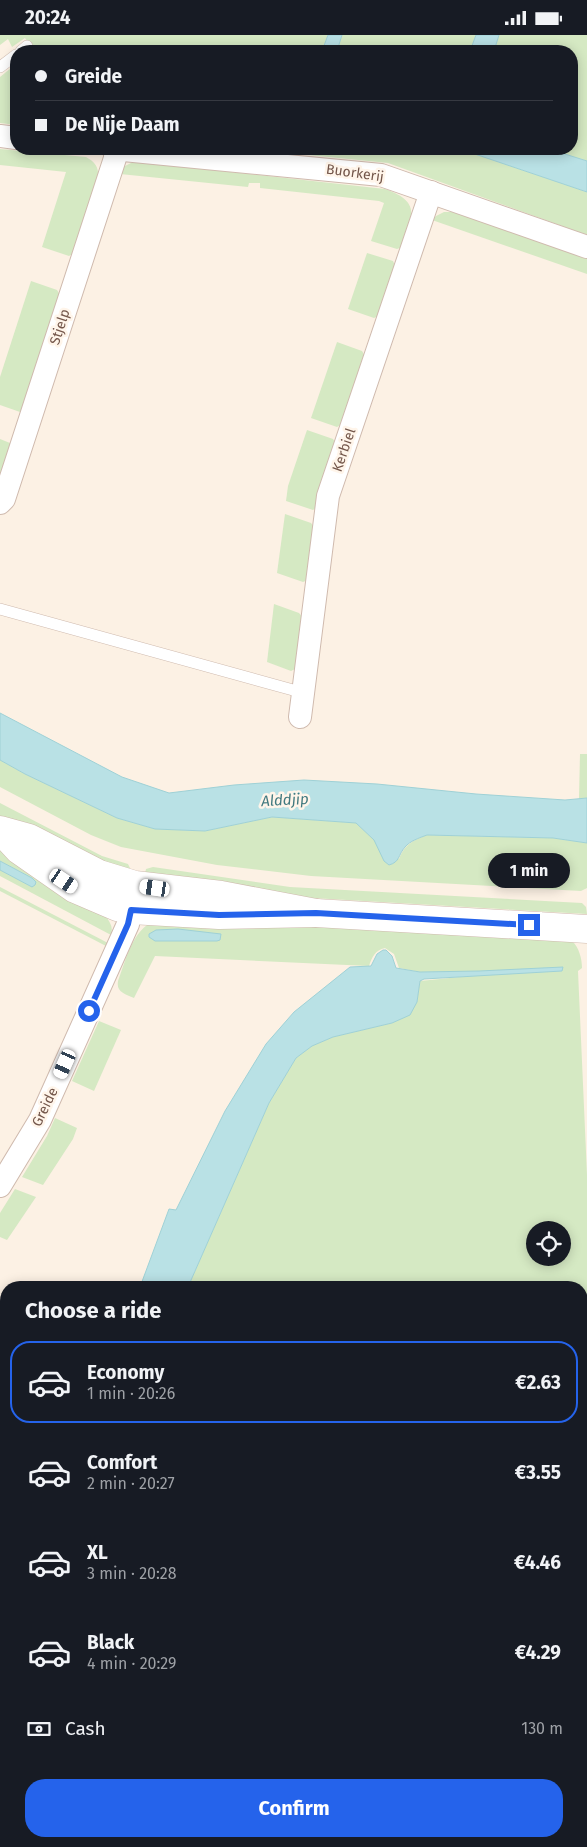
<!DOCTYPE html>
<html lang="en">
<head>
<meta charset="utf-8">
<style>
	body { margin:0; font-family:"Fira Sans",sans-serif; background:#20242c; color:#f1f3f6; height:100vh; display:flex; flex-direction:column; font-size:19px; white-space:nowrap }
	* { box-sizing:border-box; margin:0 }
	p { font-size:16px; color:#9ea1a6 }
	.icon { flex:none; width:28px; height:28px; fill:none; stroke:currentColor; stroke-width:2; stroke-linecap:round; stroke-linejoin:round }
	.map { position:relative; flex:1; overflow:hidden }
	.sheet { position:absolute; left:0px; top:1246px; width:588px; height:566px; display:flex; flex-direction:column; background:#171b24; border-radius:20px 20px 0 0; box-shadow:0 2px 12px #0003 }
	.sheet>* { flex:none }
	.guide { position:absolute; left:10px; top:10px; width:568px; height:110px; border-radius:20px; box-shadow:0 2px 12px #0003; display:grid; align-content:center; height:110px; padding:0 25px; background:#171b24 }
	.fabs { position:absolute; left:526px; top:1186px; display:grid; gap:10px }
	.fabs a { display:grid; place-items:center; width:45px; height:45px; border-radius:50%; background:#171b24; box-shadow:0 2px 12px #0003; font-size:25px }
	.end { position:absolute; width:22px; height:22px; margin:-11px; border:6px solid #2563eb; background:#fff; box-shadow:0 0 0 2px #fff }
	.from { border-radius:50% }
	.bubble { position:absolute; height:35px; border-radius:18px; background:#171b24; box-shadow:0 2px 12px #0003; font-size:16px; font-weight:700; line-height:35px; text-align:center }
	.car { position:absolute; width:15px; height:30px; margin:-15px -8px; border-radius:6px; box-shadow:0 0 4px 1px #0007; background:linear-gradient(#fff 24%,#345 0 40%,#fff 0 76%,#345 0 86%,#fff 0) }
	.guide b { display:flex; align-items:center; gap:18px; height:48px; font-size:19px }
	.guide b+b { border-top:1px solid #363941 }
	.guide i { width:12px; height:12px; background:#f1f3f6 }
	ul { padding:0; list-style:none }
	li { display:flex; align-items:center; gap:15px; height:82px; margin:0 10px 8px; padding:0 15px; border:2px solid transparent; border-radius:20px }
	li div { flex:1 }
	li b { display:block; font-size:19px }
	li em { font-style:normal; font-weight:700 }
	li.on { border-color:#2563eb }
	li>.icon { width:45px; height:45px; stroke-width:1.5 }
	h2 { padding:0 25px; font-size:22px; line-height:60px }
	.pay { display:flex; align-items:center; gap:12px; height:55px; padding:0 25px; font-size:19px }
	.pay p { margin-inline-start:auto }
	.cta { display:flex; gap:10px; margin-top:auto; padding:10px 25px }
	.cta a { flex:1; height:58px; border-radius:20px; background:#2563eb; color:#fff; font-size:20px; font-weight:700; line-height:58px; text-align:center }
	.status { display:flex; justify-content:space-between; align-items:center; height:35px; padding:0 25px; background:#171b24; direction:ltr }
	.status svg { height:14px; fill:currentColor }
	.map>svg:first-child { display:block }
	.green { fill:#d5e9c3; fill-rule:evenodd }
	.water { fill:#b9e1e5; stroke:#9fd1d6 }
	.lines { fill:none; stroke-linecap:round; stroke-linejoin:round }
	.service-casing { stroke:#cfbaae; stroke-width:12 }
	.minor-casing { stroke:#cfbaae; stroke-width:24 }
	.tertiary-casing { stroke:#cfbaae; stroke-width:29 }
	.service { stroke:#fff; stroke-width:11 }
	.minor { stroke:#fff; stroke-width:22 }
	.tertiary { stroke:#fff; stroke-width:28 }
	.route { stroke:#2563eb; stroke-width:6 }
	.labels { text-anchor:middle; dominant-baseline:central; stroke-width:5; stroke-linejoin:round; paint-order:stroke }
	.street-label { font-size:14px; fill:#73564a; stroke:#fff5ea }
	.water-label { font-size:15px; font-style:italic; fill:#41797f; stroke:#fff5ea }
</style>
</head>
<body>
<div class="status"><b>20:24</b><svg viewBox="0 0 49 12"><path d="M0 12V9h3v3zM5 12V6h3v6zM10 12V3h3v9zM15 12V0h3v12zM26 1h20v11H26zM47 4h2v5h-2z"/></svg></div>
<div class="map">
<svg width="587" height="1812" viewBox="0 0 587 1812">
	<rect width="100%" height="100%" fill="#fcf1e4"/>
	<g class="green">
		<path d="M0 0H328L322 16H34L25 3 12 12 8 4 0 10Z"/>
		<path d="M342 0H476L470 16H337Z"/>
		<path d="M499 0H587V126L549 114H571V16H494Z"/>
		<path d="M16 29V90L0 88V42Z"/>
		<path d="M0 114 86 122C95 127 99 132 98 143L74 218 69 221 42 212 66 137 0 130Z"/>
		<path d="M249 114H460L587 157V200L388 128Z"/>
		<path d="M133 127H139L385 154C422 167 412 181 403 212L397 214 371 206 384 168 379 166 260 153V148H249L248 152 120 139 123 132Z"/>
		<path d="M444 177H453L587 224V239L432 185 436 181Z"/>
		<path d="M367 218 393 226 396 233 380 280 374 283 348 274Z"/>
		<path d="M31 246 57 255 60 260 23 375 20 377 0 370V342Z"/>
		<path d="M337 307 362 316 365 321 342 389 337 392 311 383Z"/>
		<path d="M307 395 333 404 336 409 317 472 313 475 286 466 288 451Z"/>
		<path d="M0 404 10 408 11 410 0 445Z"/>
		<path d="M285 479 311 488 314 492 308 545 303 547 277 538Z"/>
		<path d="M274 569 299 578 303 583 297 633 291 636 267 627Z"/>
		<path d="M580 719H587V763L579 764Z"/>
		<path d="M0 725 25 739 117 783 155 794 205 796 272 782 356 788 374 805 399 824C405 809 412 806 427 800L553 803 587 808V853L581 856 311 841 217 830 121 812 91 800 0 752Z"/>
		<path d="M0 768 102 821 128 829 130 833 129 840 97 830 0 781Z"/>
		<path d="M0 812 103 878C109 885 114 892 111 900L0 841V835L32 852V843L0 826Z"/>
		<path d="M153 832 290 852 582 868 586 872 587 879 278 861 144 843 146 834Z"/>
		<path d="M0 852 108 908 106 911 0 856Z"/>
		<path d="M161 883 572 906C579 912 582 924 582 933L578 936 587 1140V1764L581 1769V1252H188L269 1068 296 1023 312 1011 333 1002 392 988 417 967 420 946 479 940 562 936 420 937 399 933 394 919 385 913C375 915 372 922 369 931L155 921 134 963C125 959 116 957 118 946 127 922 133 891 161 883ZM535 1195H562V1222H535Z"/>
		<path d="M99 986 121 995 94 1056 72 1046Z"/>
		<path d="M55 1083 77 1093 73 1104 43 1150 22 1142 47 1101Z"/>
		<path d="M15 1154 36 1162 7 1205 0 1202V1178Z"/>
		<path d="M0 1602 6 1604V1806H133L136 1812H0Z"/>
		<path d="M587 1779V1812H533L540 1806H581V1783Z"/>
		<path d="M159 1806H204L185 1812H165Z"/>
		<path d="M333 1806H521L516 1812H335Z"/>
	</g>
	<g class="water">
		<path d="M328 0H342L337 16H322Z"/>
		<path d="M476 0H499L494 16H470Z"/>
		<path d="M460 114H549L587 126V157Z"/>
		<path d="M0 678 122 742 169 758 234 750 304 745 377 749 476 759 565 765 587 763V808L553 803 427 800C419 803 410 806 405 812 398 820 400 827 389 830L384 826 374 805 356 788 272 782 205 796 155 794 117 783 25 739 0 725Z"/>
		<path d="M0 826 32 843 36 847 35 850 32 852 0 835Z"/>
		<path d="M178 894 221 899 220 905 217 906H155L149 902V899L156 895Z"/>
		<path d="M383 915H386L392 921 396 933 420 937 479 936 563 932 562 936 424 944 420 946 417 967 410 980 392 988 333 1002 312 1011 296 1023 269 1068 188 1252H140L169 1174 176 1175 225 1076 266 1009 294 977 350 932 371 931 377 919Z"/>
		<path d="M0 1564 6 1565V1604L0 1602Z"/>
		<path d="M133 1806H159L165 1812H136Z"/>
		<path d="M204 1806H297L275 1812H185Z"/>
		<path d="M303 1806H333L335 1812H308Z"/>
	</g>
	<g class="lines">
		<defs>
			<g id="service">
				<path d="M21 16 27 11"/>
				<path d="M0 32 16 20"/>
				<path d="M0 574 304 658"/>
			</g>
			<g id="minor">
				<path d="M0 101 16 103"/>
				<path d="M113 114 381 140 587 212"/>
				<path d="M0 468 4 464 118 114"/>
				<path d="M300 682 328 461 431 157"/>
				<path d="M0 1151 40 1085 128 889 134 860"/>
			</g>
			<g id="tertiary">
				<path d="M0 795 29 803 99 839 135 850 221 860 316 878 219 880 131 875 117 872 75 854 19 815 1 796"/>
				<path d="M316 878 587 894"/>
			</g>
		</defs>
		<use href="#service" class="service-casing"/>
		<use href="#minor" class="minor-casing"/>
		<use href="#tertiary" class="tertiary-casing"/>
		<use href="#service" class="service"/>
		<use href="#minor" class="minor"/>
		<use href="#tertiary" class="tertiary"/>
	</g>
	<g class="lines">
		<path class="route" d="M89 976 128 889 131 875 219 880 316 878 529 890"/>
	</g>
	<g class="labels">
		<g class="street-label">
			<text transform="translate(355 138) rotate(8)">Buorkerij</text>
			<text transform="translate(60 292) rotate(-72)">Stjelp</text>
			<text transform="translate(344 415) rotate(-71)">Kerbiel</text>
			<text transform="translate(45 1072) rotate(-64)">Greide</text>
		</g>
		<g class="water-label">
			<text transform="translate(285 765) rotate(-3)">Alddjip</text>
		</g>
	</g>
</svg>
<div class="fabs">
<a><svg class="icon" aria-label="locate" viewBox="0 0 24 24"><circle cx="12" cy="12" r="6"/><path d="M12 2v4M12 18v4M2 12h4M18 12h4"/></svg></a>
</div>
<i class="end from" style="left:89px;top:976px"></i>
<i class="end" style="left:529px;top:890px"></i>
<div class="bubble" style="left:488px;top:818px;width:82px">1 min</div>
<i class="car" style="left:64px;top:846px;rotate:124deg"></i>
<i class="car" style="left:155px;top:853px;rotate:278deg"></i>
<i class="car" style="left:65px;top:1029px;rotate:204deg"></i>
<div class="guide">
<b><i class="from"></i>Greide</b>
<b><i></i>De Nije Daam</b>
</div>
<section class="sheet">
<h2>Choose a ride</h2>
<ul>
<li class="on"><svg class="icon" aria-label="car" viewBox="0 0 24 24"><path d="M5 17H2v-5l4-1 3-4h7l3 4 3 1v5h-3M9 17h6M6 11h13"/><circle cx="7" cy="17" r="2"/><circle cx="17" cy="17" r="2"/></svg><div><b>Economy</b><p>1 min · 20:26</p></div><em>€2.63</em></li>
<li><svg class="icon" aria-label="car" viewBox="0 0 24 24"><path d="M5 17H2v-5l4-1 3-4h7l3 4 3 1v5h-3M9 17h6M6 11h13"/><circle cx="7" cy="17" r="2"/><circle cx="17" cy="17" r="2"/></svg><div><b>Comfort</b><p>2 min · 20:27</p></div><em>€3.55</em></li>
<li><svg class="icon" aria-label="car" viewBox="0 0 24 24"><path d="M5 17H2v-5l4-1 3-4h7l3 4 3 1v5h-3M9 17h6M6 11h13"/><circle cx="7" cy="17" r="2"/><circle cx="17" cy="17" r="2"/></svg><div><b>XL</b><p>3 min · 20:28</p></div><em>€4.46</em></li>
<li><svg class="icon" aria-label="car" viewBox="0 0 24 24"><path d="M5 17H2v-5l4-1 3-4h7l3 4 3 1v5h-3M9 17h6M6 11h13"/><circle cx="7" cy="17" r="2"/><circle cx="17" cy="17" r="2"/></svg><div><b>Black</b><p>4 min · 20:29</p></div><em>€4.29</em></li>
</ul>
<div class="pay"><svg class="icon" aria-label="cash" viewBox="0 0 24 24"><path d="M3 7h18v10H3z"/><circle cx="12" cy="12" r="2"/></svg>Cash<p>130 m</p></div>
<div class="cta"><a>Confirm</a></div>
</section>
</div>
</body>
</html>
